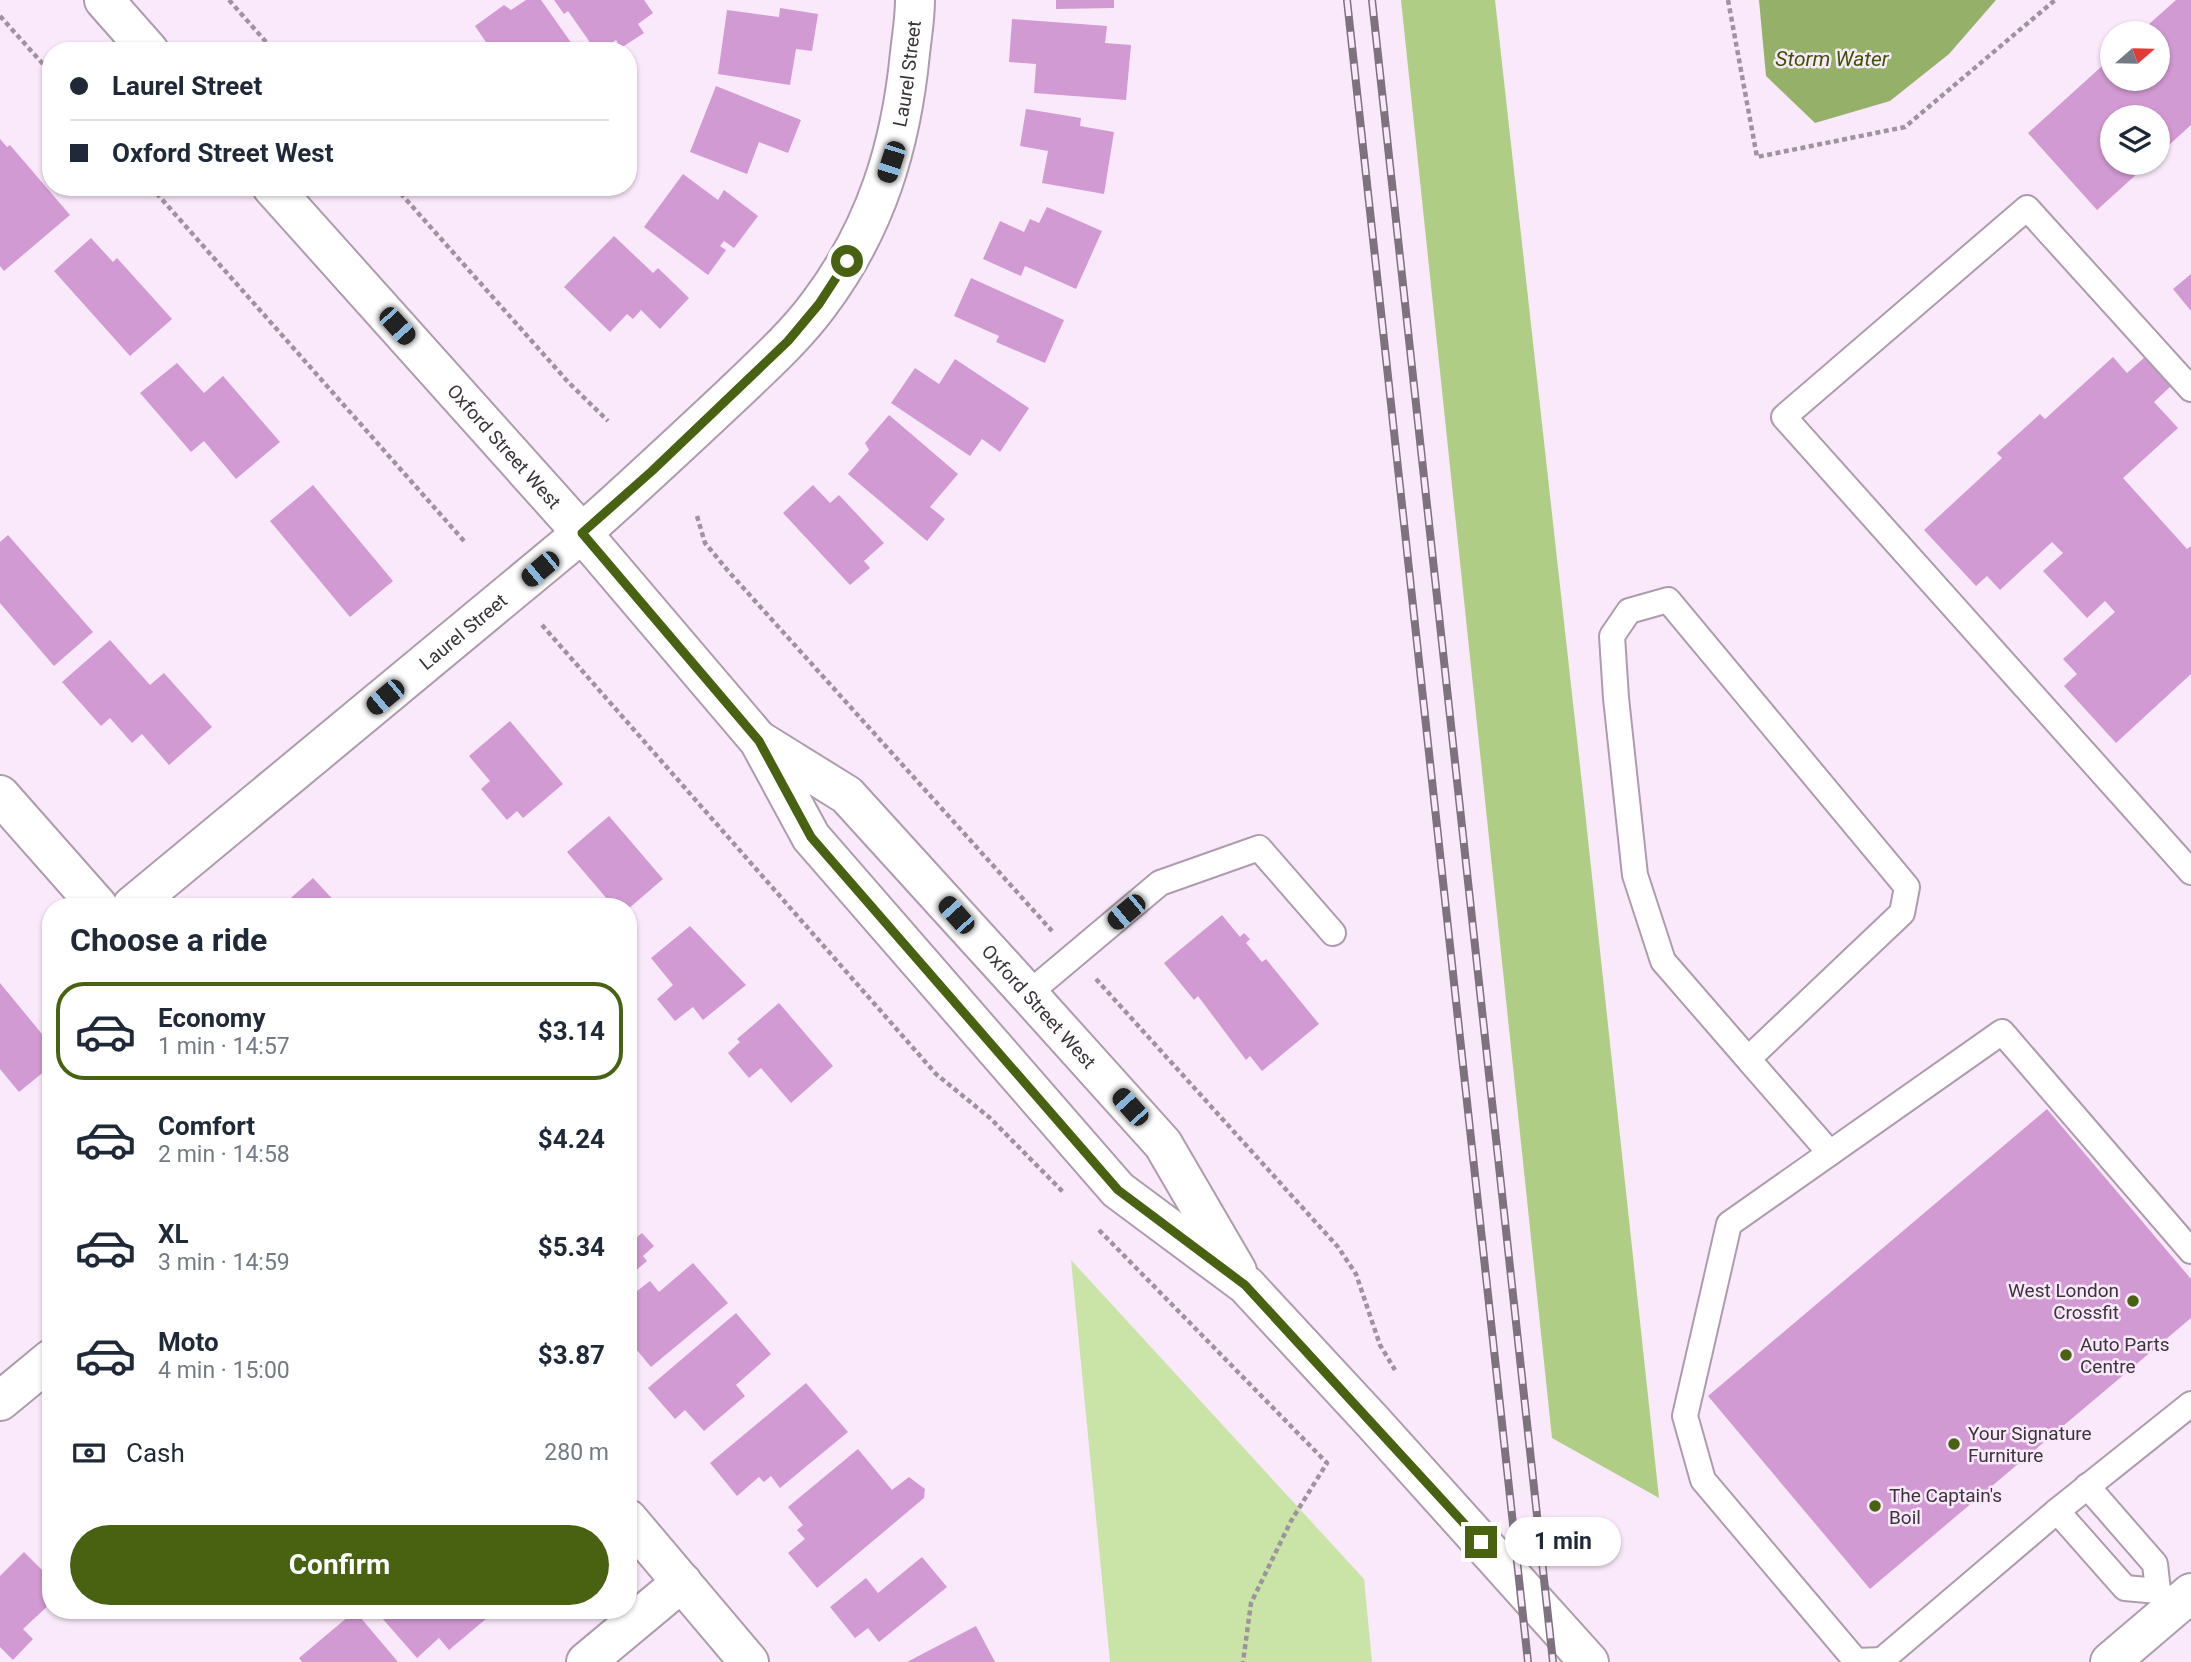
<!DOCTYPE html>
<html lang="en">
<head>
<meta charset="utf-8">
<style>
	body { margin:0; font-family:Roboto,sans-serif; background:#f2f2f3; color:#1f2937; height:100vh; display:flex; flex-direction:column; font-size:26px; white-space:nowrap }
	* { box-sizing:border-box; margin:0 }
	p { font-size:23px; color:#747a83 }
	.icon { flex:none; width:38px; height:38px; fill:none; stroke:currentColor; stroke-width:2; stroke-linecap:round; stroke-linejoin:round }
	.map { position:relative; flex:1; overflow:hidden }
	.side { position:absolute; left:42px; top:898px; width:595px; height:721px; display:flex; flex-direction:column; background:#fff; border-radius:28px; box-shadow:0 2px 5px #0004 }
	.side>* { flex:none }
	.guide { position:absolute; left:42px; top:42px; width:595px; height:154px; border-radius:28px; box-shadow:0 2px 5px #0004; display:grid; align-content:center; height:154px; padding:0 28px; background:#fff }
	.needle { width:46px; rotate:70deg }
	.fabs { position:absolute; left:2100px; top:21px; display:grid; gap:14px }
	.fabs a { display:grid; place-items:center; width:70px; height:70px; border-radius:50%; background:#fff; box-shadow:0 2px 5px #0004; font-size:35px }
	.end { position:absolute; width:32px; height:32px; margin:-16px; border:9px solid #486211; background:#fff; box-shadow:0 0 0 4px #fff }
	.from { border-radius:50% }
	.bubble { position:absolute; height:49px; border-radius:24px; background:#fff; box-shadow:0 2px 5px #0004; font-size:23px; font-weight:700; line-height:49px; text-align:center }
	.car { position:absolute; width:21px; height:42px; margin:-21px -10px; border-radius:9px; box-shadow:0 0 5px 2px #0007; background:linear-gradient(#222 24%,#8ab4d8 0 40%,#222 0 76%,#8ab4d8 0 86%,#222 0) }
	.guide b { display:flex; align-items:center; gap:24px; height:66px; font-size:26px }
	.guide b+b { border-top:2px solid #e0e1e3 }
	.guide i { width:18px; height:18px; background:#1f2937 }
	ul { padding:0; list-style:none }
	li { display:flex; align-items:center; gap:21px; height:98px; margin:0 14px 10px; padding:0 14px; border:4px solid transparent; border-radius:28px }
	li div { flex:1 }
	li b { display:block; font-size:26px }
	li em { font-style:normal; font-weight:700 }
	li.current { border-color:#486211 }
	li>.icon { width:63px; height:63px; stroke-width:1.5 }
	h2 { padding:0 28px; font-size:32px; line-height:84px }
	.pay { display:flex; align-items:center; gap:18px; height:77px; padding:0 28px; font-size:26px }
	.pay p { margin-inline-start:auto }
	.primary-button { display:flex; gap:14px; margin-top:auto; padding:14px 28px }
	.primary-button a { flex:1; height:80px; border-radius:42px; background:#486211; color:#fff; font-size:28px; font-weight:700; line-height:80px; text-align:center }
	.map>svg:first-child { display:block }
	.green { fill:#cae3a6 }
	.forest { fill:#b0cd85 }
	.water { fill:#94b069 }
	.building { fill:#d29ad2 }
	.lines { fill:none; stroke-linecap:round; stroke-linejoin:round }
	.lane-casing { stroke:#ad9cac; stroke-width:28 }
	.street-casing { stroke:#ad9cac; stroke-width:42 }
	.secondary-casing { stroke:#ad9cac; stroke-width:42 }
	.path { stroke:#9f939f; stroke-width:4.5; stroke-dasharray:5 3.5; stroke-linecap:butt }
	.lane { stroke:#fff; stroke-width:24 }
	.street { stroke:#fff; stroke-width:38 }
	.secondary { stroke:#fff; stroke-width:38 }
	.rail-casing { stroke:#7d727d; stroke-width:8 }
	.rail { stroke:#fae9fa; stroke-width:5; stroke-dasharray:16; stroke-linecap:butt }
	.route { stroke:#486211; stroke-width:9 }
	.poi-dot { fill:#486211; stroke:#fae9fa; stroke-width:2.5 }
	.labels { text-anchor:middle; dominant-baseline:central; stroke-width:5; stroke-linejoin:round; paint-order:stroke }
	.street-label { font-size:19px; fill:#3b343b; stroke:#fae9fa }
	.poi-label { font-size:19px; fill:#3b343b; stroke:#fae9fa; text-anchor:start }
	.water-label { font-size:21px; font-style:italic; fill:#3c5401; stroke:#fae9fa }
</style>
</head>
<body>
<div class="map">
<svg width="2191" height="1662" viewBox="0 0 2191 1662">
	<rect width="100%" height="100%" fill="#fae9fa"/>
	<path class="green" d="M1071 1260 1364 1579 1372 1662H1110Z"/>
	<path class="forest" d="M1401 0H1495L1584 802 1659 1498 1552 1438Z"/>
	<path class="water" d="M1759 0H1996L1949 54 1890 101 1815 123 1766 76Z"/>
	<g class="building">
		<path d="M526 0H541L577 51H492L475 26 504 5 511 10Z"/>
		<path d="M554 0H644L653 13 638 24 644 33 621 48 616 40 600 51H596L568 11 564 14Z"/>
		<path d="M1056 0H1114V8L1056 9Z"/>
		<path d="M2176 0H2191V125L2158 155V117H2112V163H2149L2097 210 2028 133 2112 57V79H2158V33H2139Z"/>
		<path d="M780 8 818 14 812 51 796 49 790 85 718 74 727 10 779 17Z"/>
		<path d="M1012 19 1107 26 1105 43 1131 45 1126 100 1034 93 1036 64 1009 62Z"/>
		<path d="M716 86 801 120 788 153 759 142 747 174 690 152Z"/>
		<path d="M1026 109 1081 118 1080 126 1114 132 1104 194 1042 183 1048 151 1020 146Z"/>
		<path d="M0 139 7 147 10 145 70 215 4 271 0 266Z"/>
		<path d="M683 174 718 200 724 190 758 216 734 248 724 241 720 246 726 250 708 275 644 227Z"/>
		<path d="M1047 207 1102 231 1076 289 1025 266 1021 276 983 259 1000 221 1024 232 1030 219 1039 223Z"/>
		<path d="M614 236 653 273 658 268 689 298 660 329 641 310 633 319 627 314 610 332 564 287Z"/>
		<path d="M91 238 113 262 117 258 172 319 130 356 54 271Z"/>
		<path d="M2191 274V311L2173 289Z"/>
		<path d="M971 278 1064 320 1045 363 996 342 999 336 954 316Z"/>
		<path d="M2113 357 2127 373 2145 357 2171 386 2154 402 2178 428 2123 478 2187 549 2191 546V674L2116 743 2064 686 2077 674 2063 659 2115 612 2105 601 2087 618 2043 571 2063 553 2052 542 2000 590 1987 576 1976 586 1924 530 2002 458 1997 453 2040 414 2045 419Z"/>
		<path d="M955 359 1029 408 1000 452 982 439 970 456 891 403 915 368 939 384Z"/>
		<path d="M177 363 204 393 223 376 280 442 236 479 204 441 191 452 140 393Z"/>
		<path d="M889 415 958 474 930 507 945 519 927 541 848 474 869 450 865 443Z"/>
		<path d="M313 485 393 581 350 617 270 521Z"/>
		<path d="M813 485 830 503 839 495 884 543 864 561 870 568 850 585 783 513Z"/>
		<path d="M8 535 93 632 54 666 0 603V542Z"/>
		<path d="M110 640 150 685 164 673 212 727 169 765 142 734 132 743 110 718 101 726 62 682Z"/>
		<path d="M510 721 563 784 523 818 517 811 507 820 481 789 490 781 469 756Z"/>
		<path d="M609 816 663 879 628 909V906H613L567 852Z"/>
		<path d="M313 878 339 906H282Z"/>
		<path d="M1222 915 1240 937 1244 933 1250 939 1246 943 1262 962 1266 959 1319 1024 1262 1071 1250 1056 1246 1060 1198 996 1194 1000 1164 963Z"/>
		<path d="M690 926 746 985 703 1020 693 1007 675 1021 657 999 673 985 651 958Z"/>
		<path d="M0 983 51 1045V1066L19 1092 0 1069Z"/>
		<path d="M779 1003 833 1066 791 1103 761 1068 749 1078 728 1053 740 1042 737 1039Z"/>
		<path d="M2047 1109 2191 1279V1318L1870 1589 1708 1396Z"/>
		<path d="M642 1233 654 1246 643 1256 647 1261 628 1277V1239L631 1242Z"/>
		<path d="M693 1263 728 1303 651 1367 636 1349 628 1355V1298L650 1281 659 1292Z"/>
		<path d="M736 1313 771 1354 736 1385 745 1396 704 1431 685 1410 675 1419 648 1388Z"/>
		<path d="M806 1383 848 1432 780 1488 771 1476 764 1482 759 1477 737 1496 710 1463Z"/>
		<path d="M858 1449 892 1490 909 1477 925 1489 924 1498 817 1588 788 1553 805 1539 797 1530 803 1525 788 1507Z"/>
		<path d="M51 1540V1564L43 1556 48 1551 44 1546Z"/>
		<path d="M24 1552 51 1579V1603L23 1629 33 1639 13 1660 0 1647V1576Z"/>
		<path d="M922 1557 947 1587 879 1642 868 1628 855 1638 830 1607 866 1578 878 1593Z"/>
		<path d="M375 1610H480L487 1618 449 1650 439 1638 417 1658Z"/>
		<path d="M355 1611 398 1662H302L299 1658Z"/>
		<path d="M976 1626 995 1662H907Z"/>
	</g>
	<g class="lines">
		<defs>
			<g id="lane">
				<path d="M2191 389 2027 208 1784 417 2191 872"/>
				<path d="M1028 994 1160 883 1259 848 1333 933"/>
				<path d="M1748 1059 1663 961 1635 875 1616 698 1612 636 1629 611 1668 600 1907 887 1902 913 1748 1059 1830 1153"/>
				<path d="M2191 1251 2002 1032 1729 1224 1685 1416 1703 1480 1856 1661 1882 1660 2057 1511 2191 1404"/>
				<path d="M2087 1486 2155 1564 2158 1591"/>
				<path d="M2057 1511 2125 1588 2158 1591 2175 1607"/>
			</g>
			<g id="street">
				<path d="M0 795 98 906"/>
				<path id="s1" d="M132 906 582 533C633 488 682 442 731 396 761 367 794 338 819 304 876 228 901 146 910 53 912 35 915 18 915 0"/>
				<path d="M0 1401 51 1359"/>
				<path d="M628 1519 749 1662"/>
				<path d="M586 1662 682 1582"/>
				<path d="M2110 1662 2191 1593"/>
			</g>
			<g id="secondary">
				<path d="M104 0 149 51"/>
				<path id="s2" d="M272 187 582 533 759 741 811 837 1118 1190 1246 1285 1373 1422 1589 1662"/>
				<path id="s3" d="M760 741 847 795 1028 994 1163 1144 1237 1271"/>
			</g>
		</defs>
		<use href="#lane" class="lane-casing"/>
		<use href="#street" class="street-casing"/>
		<use href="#secondary" class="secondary-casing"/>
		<g class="path">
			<path d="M229 0 274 51"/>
			<path d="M1728 0 1757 157 1905 127 2055 0"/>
			<path d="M0 16 51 73"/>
			<path d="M151 187 464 541"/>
			<path d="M395 187 569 383 608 421"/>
			<path d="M697 516 705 543 729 572 1052 931"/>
			<path d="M542 625 936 1074 990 1118 1064 1193"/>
			<path d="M1096 979 1338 1247 1356 1274 1380 1345 1395 1370"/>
			<path d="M1099 1230 1327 1463 1291 1521 1251 1603 1243 1662"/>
		</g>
		<use href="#lane" class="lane"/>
		<use href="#street" class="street"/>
		<use href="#secondary" class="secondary"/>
		<defs>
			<g id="rail">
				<path d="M1347 0 1528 1662"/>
				<path d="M1372 0 1553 1662"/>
			</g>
		</defs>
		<use href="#rail" class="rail-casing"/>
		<use href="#rail" class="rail"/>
	</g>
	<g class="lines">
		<path class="route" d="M847 261 819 304 788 341 652 471 582 533 759 741 811 837 1118 1190 1245 1285 1481 1542"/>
	</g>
	<g class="poi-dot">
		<circle cx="2133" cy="1301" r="7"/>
		<circle cx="2066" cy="1355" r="7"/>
		<circle cx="1954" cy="1444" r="7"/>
		<circle cx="1875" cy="1506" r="7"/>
	</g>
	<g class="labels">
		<g class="street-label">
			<text stroke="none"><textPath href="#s1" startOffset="1164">Laurel Street</textPath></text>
			<text stroke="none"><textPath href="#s2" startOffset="348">Oxford Street West</textPath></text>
			<text stroke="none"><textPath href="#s1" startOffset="430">Laurel Street</textPath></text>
			<text stroke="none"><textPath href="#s3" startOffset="388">Oxford Street West</textPath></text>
		</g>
		<g class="poi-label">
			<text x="2119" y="1290" text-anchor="end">West London<tspan x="2119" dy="22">Crossfit</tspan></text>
			<text x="2080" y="1344">Auto Parts<tspan x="2080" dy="22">Centre</tspan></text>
			<text x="1968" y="1433">Your Signature<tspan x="1968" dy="22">Furniture</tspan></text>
			<text x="1889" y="1495">The Captain's<tspan x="1889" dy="22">Boil</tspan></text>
		</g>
		<g class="water-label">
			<text x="1832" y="59">Storm Water</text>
		</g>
	</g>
</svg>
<div class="fabs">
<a><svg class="needle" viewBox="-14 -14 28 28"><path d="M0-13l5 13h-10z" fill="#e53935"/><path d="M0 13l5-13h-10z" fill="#747a83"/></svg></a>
<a><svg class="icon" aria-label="layers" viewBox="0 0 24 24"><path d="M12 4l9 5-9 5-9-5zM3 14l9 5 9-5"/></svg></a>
</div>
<i class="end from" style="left:847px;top:261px"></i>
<i class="end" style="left:1481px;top:1542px"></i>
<div class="bubble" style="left:1505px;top:1517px;width:116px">1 min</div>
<i class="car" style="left:891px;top:162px;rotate:198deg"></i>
<i class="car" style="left:397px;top:326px;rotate:138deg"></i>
<i class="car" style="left:540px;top:569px;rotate:230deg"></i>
<i class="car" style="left:385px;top:697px;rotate:230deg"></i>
<i class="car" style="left:1126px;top:912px;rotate:230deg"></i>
<i class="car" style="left:956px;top:915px;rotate:318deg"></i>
<i class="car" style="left:1130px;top:1107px;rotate:318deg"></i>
<div class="guide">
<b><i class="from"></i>Laurel Street</b>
<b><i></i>Oxford Street West</b>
</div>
<section class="side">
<h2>Choose a ride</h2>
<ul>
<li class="current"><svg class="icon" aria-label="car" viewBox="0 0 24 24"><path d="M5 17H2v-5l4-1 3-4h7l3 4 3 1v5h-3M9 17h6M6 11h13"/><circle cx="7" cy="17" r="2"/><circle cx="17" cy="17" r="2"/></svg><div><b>Economy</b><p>1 min · 14:57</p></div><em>$3.14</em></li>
<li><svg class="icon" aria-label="car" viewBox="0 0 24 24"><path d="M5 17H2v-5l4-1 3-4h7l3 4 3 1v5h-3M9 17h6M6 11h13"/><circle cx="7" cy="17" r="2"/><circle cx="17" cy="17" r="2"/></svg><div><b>Comfort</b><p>2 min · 14:58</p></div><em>$4.24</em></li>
<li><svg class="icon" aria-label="car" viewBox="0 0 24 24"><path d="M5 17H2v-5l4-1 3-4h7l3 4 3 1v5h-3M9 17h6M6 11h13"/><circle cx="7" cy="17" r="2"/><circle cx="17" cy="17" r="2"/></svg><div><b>XL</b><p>3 min · 14:59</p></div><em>$5.34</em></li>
<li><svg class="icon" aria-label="car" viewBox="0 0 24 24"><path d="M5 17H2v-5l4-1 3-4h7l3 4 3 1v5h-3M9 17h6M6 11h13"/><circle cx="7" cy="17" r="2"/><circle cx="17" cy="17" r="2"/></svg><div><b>Moto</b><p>4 min · 15:00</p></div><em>$3.87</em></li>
</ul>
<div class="pay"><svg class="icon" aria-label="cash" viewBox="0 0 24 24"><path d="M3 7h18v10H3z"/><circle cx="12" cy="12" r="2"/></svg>Cash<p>280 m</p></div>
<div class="primary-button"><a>Confirm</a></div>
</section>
</div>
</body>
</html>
